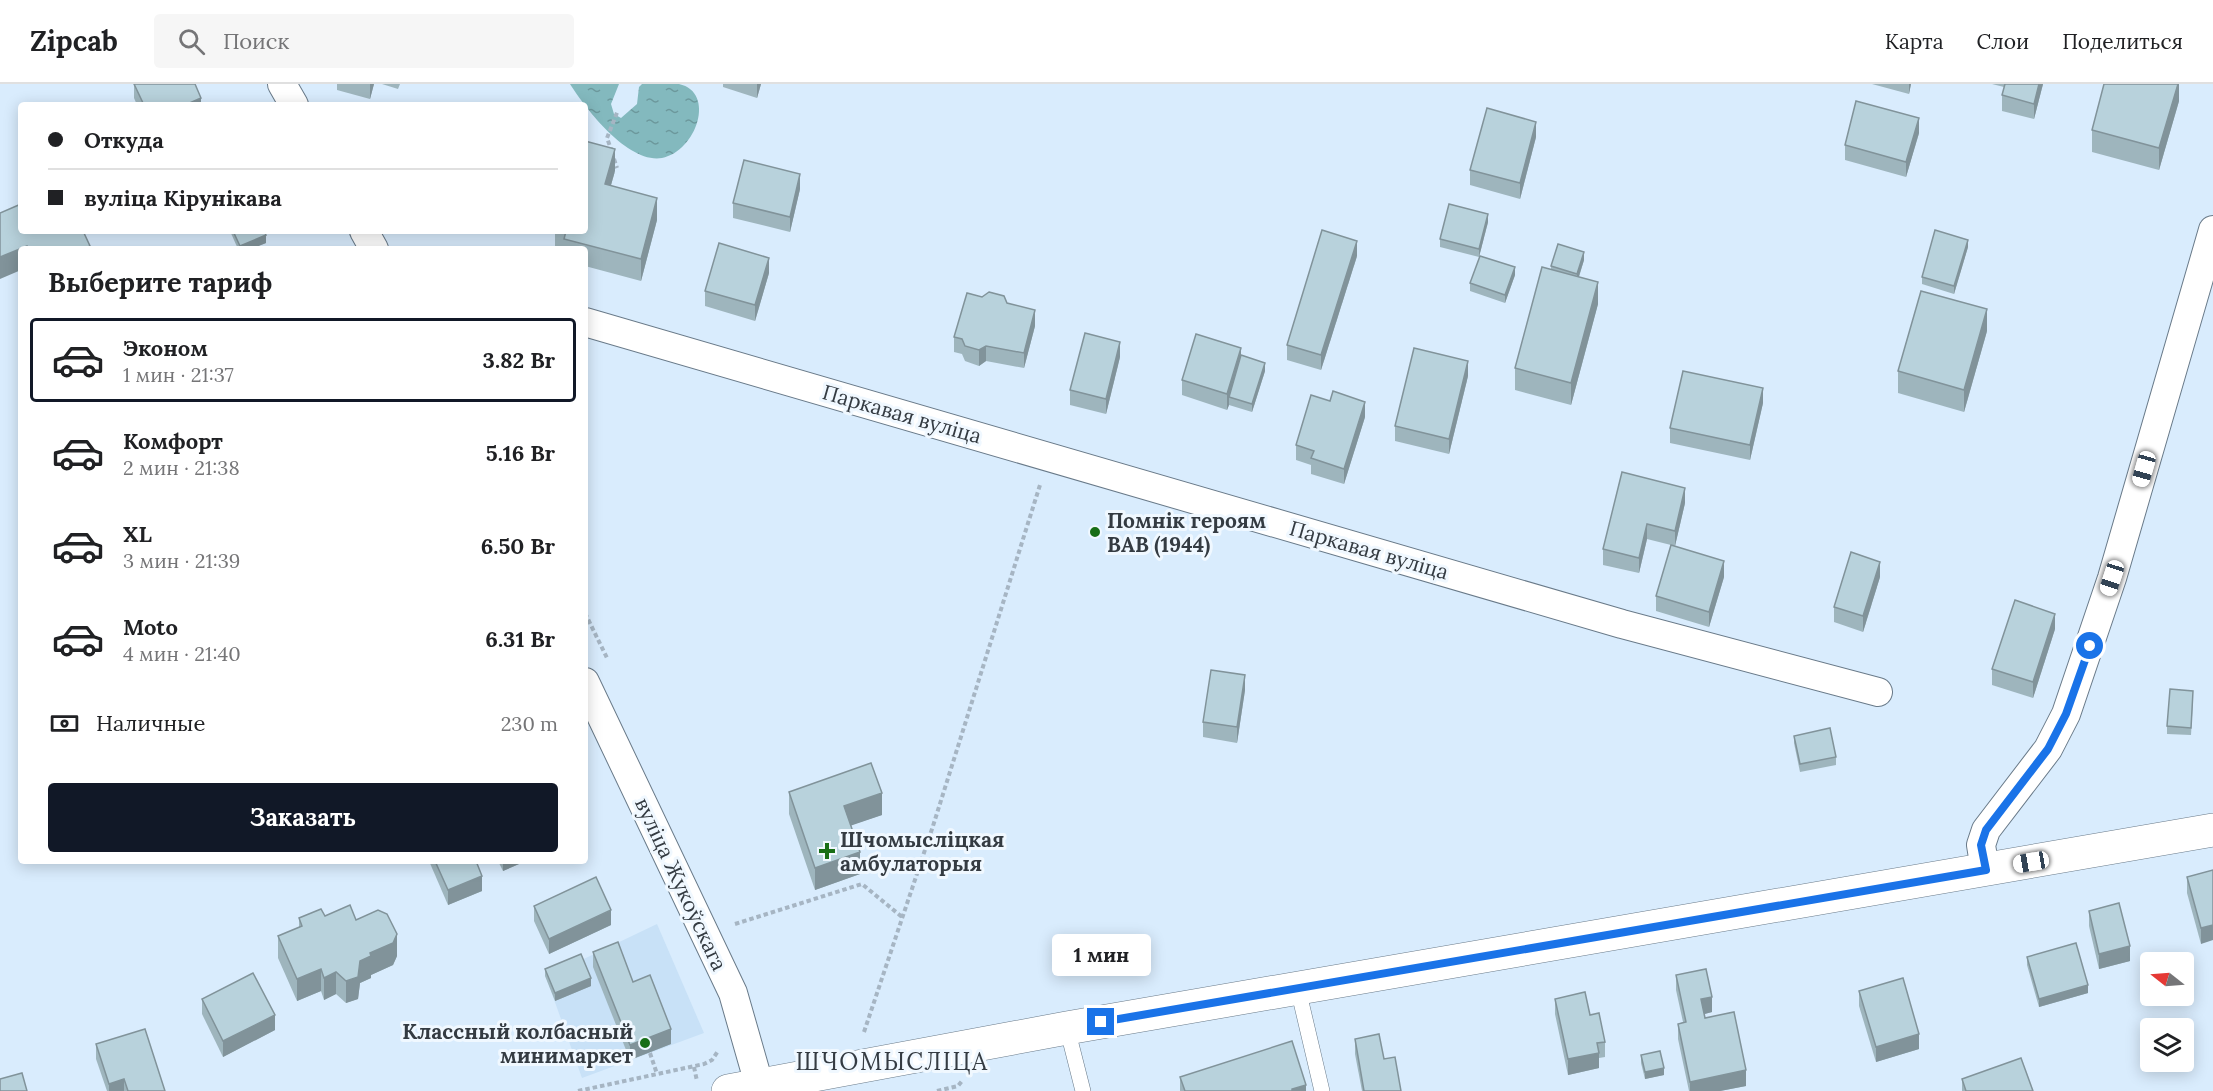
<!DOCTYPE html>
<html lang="ru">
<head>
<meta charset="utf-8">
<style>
	body { margin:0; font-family:Lora,serif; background:#f6f6f6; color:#202124; height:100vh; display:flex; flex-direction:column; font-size:22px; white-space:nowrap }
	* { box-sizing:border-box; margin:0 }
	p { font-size:20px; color:#757577 }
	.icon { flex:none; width:33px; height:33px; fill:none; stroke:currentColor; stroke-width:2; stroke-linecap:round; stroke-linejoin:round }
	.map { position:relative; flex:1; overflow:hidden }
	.side { position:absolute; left:18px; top:162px; width:570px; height:618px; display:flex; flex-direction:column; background:#fff; border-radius:6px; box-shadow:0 3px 15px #0003 }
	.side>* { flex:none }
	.top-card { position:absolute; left:18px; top:18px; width:570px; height:132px; border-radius:6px; box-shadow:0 3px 15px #0003; display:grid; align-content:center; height:132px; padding:0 30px; background:#fff }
	.needle { width:39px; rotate:287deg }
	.fabs { position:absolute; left:2140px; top:868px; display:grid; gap:12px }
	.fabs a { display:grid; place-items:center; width:54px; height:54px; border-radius:6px; background:#fff; box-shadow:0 3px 15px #0003; font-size:30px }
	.end { position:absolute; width:27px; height:27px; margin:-14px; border:8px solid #1a73e8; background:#fff; box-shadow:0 0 0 3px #fff }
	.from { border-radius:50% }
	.bubble { position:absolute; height:42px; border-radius:6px; background:#fff; box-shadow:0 3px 15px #0003; font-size:20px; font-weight:700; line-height:42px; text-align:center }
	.car { position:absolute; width:18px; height:36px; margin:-18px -9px; border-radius:8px; box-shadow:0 0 4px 2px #0007; background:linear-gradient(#fff 24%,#345 0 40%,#fff 0 76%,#345 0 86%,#fff 0) }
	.top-card b { display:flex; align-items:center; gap:21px; height:57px; font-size:22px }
	.top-card b+b { border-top:2px solid #e0e0e0 }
	.top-card i { width:15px; height:15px; background:#202124 }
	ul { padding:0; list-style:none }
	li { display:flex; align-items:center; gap:18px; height:84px; margin:0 12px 9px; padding:0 18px; border:3px solid transparent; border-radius:6px }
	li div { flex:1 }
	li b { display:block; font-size:22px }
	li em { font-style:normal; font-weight:700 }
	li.current { border-color:#111827 }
	li>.icon { width:54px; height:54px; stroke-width:1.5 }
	h2 { padding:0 30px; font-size:27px; line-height:72px }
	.pay { display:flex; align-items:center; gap:15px; height:66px; padding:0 30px; font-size:22px }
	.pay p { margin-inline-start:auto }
	.action { display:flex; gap:12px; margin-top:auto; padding:12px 30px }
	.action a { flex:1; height:69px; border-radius:6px; background:#111827; color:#fff; font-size:24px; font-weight:700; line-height:69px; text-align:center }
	header { display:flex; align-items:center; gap:36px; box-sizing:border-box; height:84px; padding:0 30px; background:#fff; border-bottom:2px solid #e0e0e0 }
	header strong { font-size:28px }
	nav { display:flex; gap:33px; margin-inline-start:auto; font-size:21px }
	.search { width:420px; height:54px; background:#f6f6f6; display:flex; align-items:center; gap:15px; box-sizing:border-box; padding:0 21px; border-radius:6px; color:#757577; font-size:22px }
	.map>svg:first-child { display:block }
	.built { fill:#c8e1f7 }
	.water { fill:url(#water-ripples) }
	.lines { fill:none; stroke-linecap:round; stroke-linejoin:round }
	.service-casing { stroke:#697a89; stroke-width:16 }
	.minor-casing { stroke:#697a89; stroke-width:30 }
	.tertiary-casing { stroke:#697a89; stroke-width:34 }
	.path { stroke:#a6b5c3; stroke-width:4; stroke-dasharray:4.5 3; stroke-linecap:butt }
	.service { stroke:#fff; stroke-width:15 }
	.minor { stroke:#fff; stroke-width:28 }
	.tertiary { stroke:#fff; stroke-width:33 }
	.wall { fill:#9eb5bd }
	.shaded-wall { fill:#81939a }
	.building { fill:#b8d2dc; stroke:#81939a; stroke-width:1.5 }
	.route { stroke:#1a73e8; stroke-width:8 }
	.poi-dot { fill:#186e16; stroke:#f0f8ff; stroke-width:2 }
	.labels { text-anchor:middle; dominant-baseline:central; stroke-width:6; stroke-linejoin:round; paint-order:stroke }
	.street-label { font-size:21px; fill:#343b42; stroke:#f0f8ff }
	.poi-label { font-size:21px; font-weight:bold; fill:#343b42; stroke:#f0f8ff; text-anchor:start }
	.quarter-label { font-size:24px; letter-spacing:1.5px; fill:#343b42; stroke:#f0f8ff }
</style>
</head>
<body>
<header>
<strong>Zipcab</strong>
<div class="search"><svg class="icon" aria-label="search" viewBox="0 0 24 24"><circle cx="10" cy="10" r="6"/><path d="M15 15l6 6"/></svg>Поиск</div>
<nav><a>Карта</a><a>Слои</a><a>Поделиться</a></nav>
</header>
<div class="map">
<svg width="2213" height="1007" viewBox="0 0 2213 1007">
	<defs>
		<pattern id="water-ripples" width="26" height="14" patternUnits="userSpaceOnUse" patternTransform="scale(1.5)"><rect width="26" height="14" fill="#83b9be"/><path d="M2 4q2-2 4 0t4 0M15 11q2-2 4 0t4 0" fill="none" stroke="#6c989c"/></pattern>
	</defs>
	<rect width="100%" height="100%" fill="#d9ecfd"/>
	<path class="built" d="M657 840 704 949 582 994 546 893Z"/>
	<path class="water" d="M570 0H619L611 20 614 30 621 34 637 20 639 3 642 0C654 0 668 0 679 0 716 8 697 67 662 74 628 80 585 24 570 0Z"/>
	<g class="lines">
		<defs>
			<g id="service">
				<path d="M1298 905 1322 1007"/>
				<path d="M1067 944 1083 1007"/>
			</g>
			<g id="minor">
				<path d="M282 0 294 21"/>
				<path d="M364 147 374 165"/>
				<path d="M585 238 1622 540 1878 608"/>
				<path d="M585 598 733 909 759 1000"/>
				<path d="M1985 786 1981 761 1986 746 2048 665 2066 630 2112 494 2213 146"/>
			</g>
			<path id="tertiary" d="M728 1007 1067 944 2213 746"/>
		</defs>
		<use href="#service" class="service-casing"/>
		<use href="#minor" class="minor-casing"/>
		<use href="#tertiary" class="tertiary-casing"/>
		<g class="path">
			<path d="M612 68 607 54 618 26"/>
			<path d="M614 75 617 84"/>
			<path d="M585 529 607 574"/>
			<path d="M735 840 862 800 902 833"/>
			<path d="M864 948 933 742 1040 401"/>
			<path d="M650 969 657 990"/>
			<path d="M694 983 697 997"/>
			<path d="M578 1007 704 980 712 976 718 967"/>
			<path d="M937 1007 958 1002 962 997"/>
		</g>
		<use href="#service" class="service"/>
		<use href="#minor" class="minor"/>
		<use href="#tertiary" class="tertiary"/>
	</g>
	<g class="wall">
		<path d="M134 0 201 21H137L134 14Z"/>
		<path d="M337 0H374L370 15 337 6Z"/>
		<path d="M382 0H400L398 5Z"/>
		<path d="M723 0H761L757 14 723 3Z"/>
		<path d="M1872 0H1911L1909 10Z"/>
		<path d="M1992 0H2043L2034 35 2002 27V11L2004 3Z"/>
		<path d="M2179 0V17L2159 86 2092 68V46Z"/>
		<path d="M1919 49 1906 93 1845 76V61Z"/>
		<path d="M1536 53 1520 115 1470 101V86Z"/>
		<path d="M615 87 611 101 657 136 641 197 585 182V165H560L555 164V147H585Z"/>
		<path d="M800 105 790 148 733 134V119Z"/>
		<path d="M1488 138 1479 173 1440 163V155Z"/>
		<path d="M230 147H264L266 159 251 165H238Z"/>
		<path d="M1968 163 1954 210 1922 200V193Z"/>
		<path d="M1357 172 1321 286 1287 276V261Z"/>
		<path d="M1584 176 1579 193 1598 220 1571 321 1515 306V284L1551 186V182Z"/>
		<path d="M769 189 755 237 705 222V207Z"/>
		<path d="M1515 191 1505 219 1470 207V199Z"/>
		<path d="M1007 219 1035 242 1024 284 986 277 979 282 965 277 962 270 954 268V253Z"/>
		<path d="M1987 247 1964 328 1898 309V287Z"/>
		<path d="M1241 271 1265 287 1252 328 1229 321 1227 326 1182 311V296Z"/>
		<path d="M1120 273 1106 330 1070 321V306Z"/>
		<path d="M1468 292 1449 370 1395 357V342Z"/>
		<path d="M1763 319 1750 376 1670 359V344Z"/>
		<path d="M1365 333 1344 400 1311 390V381L1296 376V361Z"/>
		<path d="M1685 419 1675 462 1647 455 1639 489 1603 481V465Z"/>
		<path d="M1724 493 1709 543 1656 527V512Z"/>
		<path d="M1880 493 1863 548 1834 538V523Z"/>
		<path d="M2055 545 2033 614 1992 601V585Z"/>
		<path d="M1245 606 1237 659 1203 653V638Z"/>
		<path d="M2193 615 2191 651 2167 650V642Z"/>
		<path d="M1794 652 1836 673V681L1800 688 1794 659Z"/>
		<path d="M789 708 882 731 851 741 860 790 815 806 789 730Z"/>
		<path d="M429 777H476L482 807 448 821Z"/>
		<path d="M498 777H526L503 787Z"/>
		<path d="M2213 786 2201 860 2187 809V793Z"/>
		<path d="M534 822 611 841 549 870 534 837Z"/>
		<path d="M2089 827 2130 877 2099 885 2089 842Z"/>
		<path d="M325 832 356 836 397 872 393 881 371 891V894L360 899 358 915 346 919 336 910 324 916 321 907 297 917 278 874V852L299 844V834Z"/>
		<path d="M593 868 633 898 671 960 630 976 593 883Z"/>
		<path d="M2027 873 2088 909 2039 923 2027 881Z"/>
		<path d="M545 885 591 902 555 917 545 892Z"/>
		<path d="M1676 891 1712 928 1704 930 1705 934 1746 1002 1720 1007H1689L1678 955V940L1683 938 1676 906Z"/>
		<path d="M1859 907 1919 965 1876 978 1859 922Z"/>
		<path d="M202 915 275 946 223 973 202 930Z"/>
		<path d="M1555 915 1590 931 1605 958V973L1599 974V984L1568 991 1555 930Z"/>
		<path d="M1355 955 1384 975 1401 1007H1362L1355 970Z"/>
		<path d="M96 960 165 1007H107L96 975Z"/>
		<path d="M1641 971 1664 991 1645 995 1641 979Z"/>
		<path d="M1180 993 1306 1007H1180Z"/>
		<path d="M1962 995 2033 1007H1962Z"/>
	</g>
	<g class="shaded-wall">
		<path d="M370 0H374L370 15Z"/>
		<path d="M757 0H761L757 14Z"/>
		<path d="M1909 0H1911L1909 10Z"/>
		<path d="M2039 0H2043L2034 35V20Z"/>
		<path d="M2178 0H2179V17L2159 86V64Z"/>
		<path d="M201 14V21H185Z"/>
		<path d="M1919 34V49L1906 93V78Z"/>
		<path d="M1536 38V53L1520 115V99Z"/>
		<path d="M615 65V87L605 122V100Z"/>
		<path d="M800 90V105L790 148V133Z"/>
		<path d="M657 114V136L641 197V175Z"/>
		<path d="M1488 130V138L1479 173V165Z"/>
		<path d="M266 151V159L251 165H240V162Z"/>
		<path d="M1968 156V163L1954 210V202Z"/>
		<path d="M1357 157V172L1321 286V271Z"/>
		<path d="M27 162V165H21V186L0 195V173Z"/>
		<path d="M1584 168V176L1577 198V190Z"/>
		<path d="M769 174V189L755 237V221Z"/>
		<path d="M1515 183V191L1505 219V211Z"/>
		<path d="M1598 198V220L1571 321V299Z"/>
		<path d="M1987 225V247L1964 328V306Z"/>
		<path d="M1035 226V242L1024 284V269Z"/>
		<path d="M1120 258V273L1106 330V315Z"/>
		<path d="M986 262V277L979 282V266Z"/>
		<path d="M1241 264V279L1229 313V321L1227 326V310Z"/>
		<path d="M1468 277V292L1449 370V355Z"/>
		<path d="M1265 279V287L1252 328V320Z"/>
		<path d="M1763 304V319L1750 376V361Z"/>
		<path d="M1365 318V333L1344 400V385Z"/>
		<path d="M1685 404V419L1675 462V447Z"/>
		<path d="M1647 440V455L1639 489V474Z"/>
		<path d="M1724 477V493L1709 543V528Z"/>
		<path d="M1880 478V493L1863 548V532Z"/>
		<path d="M2055 530V545L2033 614V598Z"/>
		<path d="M1245 591V606L1237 659V643Z"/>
		<path d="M882 709V731L844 744V722Z"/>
		<path d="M860 768V790L815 806V784Z"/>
		<path d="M503 777H526L503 787Z"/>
		<path d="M482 792V807L448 821V806Z"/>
		<path d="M611 826V841L549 870V855Z"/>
		<path d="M2213 841V856L2201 860V844Z"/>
		<path d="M397 850V872L393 881 371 891V894L360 899 358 915 346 919V897L360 877Z"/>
		<path d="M2130 862V877L2099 885V870Z"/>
		<path d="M321 885V907L297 917V895Z"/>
		<path d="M336 888V910L324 916V894Z"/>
		<path d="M591 894V902L555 917V909Z"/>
		<path d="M2088 901V909L2039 923V915Z"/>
		<path d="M1712 913V928L1701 931V915Z"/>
		<path d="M275 931V946L223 973V957Z"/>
		<path d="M671 945V960L630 976V961Z"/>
		<path d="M1919 950V965L1876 978V963Z"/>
		<path d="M1599 969V984L1568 991V975Z"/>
		<path d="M1664 984V991L1645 995V988Z"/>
		<path d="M1746 986V1002L1720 1007H1690V998Z"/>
		<path d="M124 995V1007H109V1000Z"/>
		<path d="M1306 1001V1007H1292V1005Z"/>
	</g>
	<g class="building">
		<path d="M134 0H195L201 14 185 21H144Z"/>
		<path d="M2005 0H2039L2034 20 2002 11Z"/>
		<path d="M2104 0H2178L2159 64 2092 46Z"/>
		<path d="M1856 17 1919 34 1906 78 1845 61Z"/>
		<path d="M1487 24 1536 38 1520 99 1470 86Z"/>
		<path d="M585 57 615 65 605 100 657 114 641 175 564 155 566 147H585Z"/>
		<path d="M744 76 800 90 790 133 733 119Z"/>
		<path d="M21 120V147H83L90 162 84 165H28L27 162 0 173V129Z"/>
		<path d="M1449 120 1488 130 1479 165 1440 155Z"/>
		<path d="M1322 146 1357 157 1321 271 1287 261Z"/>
		<path d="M1935 146 1968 156 1954 202 1922 193Z"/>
		<path d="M233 147H264L266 151 240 162Z"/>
		<path d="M719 159 769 174 755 221 705 207Z"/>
		<path d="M1558 160 1584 168 1577 190 1551 182Z"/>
		<path d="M1480 172 1515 183 1505 211 1470 199Z"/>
		<path d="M1542 183 1598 198 1571 299 1515 284Z"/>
		<path d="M1921 207 1987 225 1964 306 1898 287Z"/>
		<path d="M989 208 1004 212 1007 219 1035 226 1024 269 986 262 979 266 965 262 962 255 954 253 967 209 982 213Z"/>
		<path d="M1085 249 1120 258 1106 315 1070 306Z"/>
		<path d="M1196 250 1241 264 1227 310 1182 296Z"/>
		<path d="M1414 264 1468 277 1449 355 1395 342Z"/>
		<path d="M1241 271 1265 279 1252 320 1229 313Z"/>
		<path d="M1683 287 1763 304 1750 361 1670 344Z"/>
		<path d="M1333 307 1365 318 1344 385 1311 374 1314 367 1296 361 1311 311 1330 317Z"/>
		<path d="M1622 388 1685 404 1675 447 1647 440 1639 474 1603 465Z"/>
		<path d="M1671 461 1724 477 1709 528 1656 512Z"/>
		<path d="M1851 468 1880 478 1863 532 1834 523Z"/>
		<path d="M2015 516 2055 530 2033 598 1992 585Z"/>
		<path d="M1211 586 1245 591 1237 643 1203 638Z"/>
		<path d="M2170 605 2193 607 2191 644 2167 642Z"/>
		<path d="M1830 644 1836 673 1800 680 1794 652Z"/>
		<path d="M871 679 882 709 844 722 860 768 815 784 789 708Z"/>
		<path d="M435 777H476L482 792 448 806Z"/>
		<path d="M2213 786V841L2201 844 2187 793Z"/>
		<path d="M596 793 611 826 549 855 534 822Z"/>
		<path d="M2119 819 2130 862 2099 870 2089 827Z"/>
		<path d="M350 821 356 836 378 826 387 830 397 850 393 859 370 869 371 872 360 877 358 893 346 897 336 888 324 894 321 885 297 895 278 852 302 842 299 834 321 825 325 832Z"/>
		<path d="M618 858 633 898 650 891 671 945 630 961 593 868Z"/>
		<path d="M2076 859 2088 901 2039 915 2027 873Z"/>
		<path d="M581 870 591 894 555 909 545 885Z"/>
		<path d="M1706 885 1712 913 1701 915 1705 934 1734 928 1746 986 1690 998 1678 940 1686 938 1676 891Z"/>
		<path d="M253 889 275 931 223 957 202 915Z"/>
		<path d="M1903 894 1919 950 1876 963 1859 907Z"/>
		<path d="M1585 908 1590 931 1599 929 1605 958 1597 959 1599 969 1568 975 1555 915Z"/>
		<path d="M145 945 165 1007H128L124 995 109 1000 96 960Z"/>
		<path d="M1379 950 1384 975 1395 973 1401 1007H1364L1355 955Z"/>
		<path d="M1292 957 1306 1001 1292 1005V1007H1185L1180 993Z"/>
		<path d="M1660 967 1664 984 1645 988 1641 971Z"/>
		<path d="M2021 974 2033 1007H1966L1962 995Z"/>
		<path d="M22 989 27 1007H0V995Z"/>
	</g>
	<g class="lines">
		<path class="route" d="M1101 938 1986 786 1981 761 1986 746 2048 665 2066 630 2090 562"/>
	</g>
	<g class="poi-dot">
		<circle cx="1095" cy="448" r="6"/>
		<path d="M824 758h6v6h6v6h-6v6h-6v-6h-6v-6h6z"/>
		<circle cx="645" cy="959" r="6"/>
	</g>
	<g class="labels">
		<g class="street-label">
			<text transform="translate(902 330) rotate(16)">Паркавая вуліца</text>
			<text transform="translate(1369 466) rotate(16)">Паркавая вуліца</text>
			<text transform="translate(681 800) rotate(65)">вуліца Жукоўскага</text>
		</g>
		<g class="poi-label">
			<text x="1107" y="436">Помнік героям<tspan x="1107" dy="24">ВАВ (1944)</tspan></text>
			<text x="840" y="755">Шчомысліцкая<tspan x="840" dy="24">амбулаторыя</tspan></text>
			<text x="633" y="947" text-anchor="end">Классный колбасный<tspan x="633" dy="24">минимаркет</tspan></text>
		</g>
		<g class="quarter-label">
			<text x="892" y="977">ШЧОМЫСЛІЦА</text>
		</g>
	</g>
</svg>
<div class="fabs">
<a><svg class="needle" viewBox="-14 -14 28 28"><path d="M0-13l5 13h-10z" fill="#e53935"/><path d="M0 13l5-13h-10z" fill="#757577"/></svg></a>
<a><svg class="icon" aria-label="layers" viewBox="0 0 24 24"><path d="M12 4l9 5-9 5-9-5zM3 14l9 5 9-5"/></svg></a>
</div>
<i class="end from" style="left:2090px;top:562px"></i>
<i class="end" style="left:1101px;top:938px"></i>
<div class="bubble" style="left:1052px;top:850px;width:99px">1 мин</div>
<i class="car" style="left:2144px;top:385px;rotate:196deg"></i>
<i class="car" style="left:2112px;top:494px;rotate:198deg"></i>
<i class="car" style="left:2031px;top:778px;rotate:260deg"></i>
<div class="top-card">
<b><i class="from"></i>Откуда</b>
<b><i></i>вуліца Кірунікава</b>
</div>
<section class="side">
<h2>Выберите тариф</h2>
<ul>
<li class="current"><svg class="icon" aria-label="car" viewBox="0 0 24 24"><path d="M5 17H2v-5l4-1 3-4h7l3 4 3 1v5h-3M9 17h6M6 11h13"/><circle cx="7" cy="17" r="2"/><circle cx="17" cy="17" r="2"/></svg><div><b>Эконом</b><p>1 мин · 21:37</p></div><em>3.82 Br</em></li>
<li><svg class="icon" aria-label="car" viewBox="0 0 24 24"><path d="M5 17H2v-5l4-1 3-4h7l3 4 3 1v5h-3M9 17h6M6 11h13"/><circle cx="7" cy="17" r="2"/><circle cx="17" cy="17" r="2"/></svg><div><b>Комфорт</b><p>2 мин · 21:38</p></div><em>5.16 Br</em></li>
<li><svg class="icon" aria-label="car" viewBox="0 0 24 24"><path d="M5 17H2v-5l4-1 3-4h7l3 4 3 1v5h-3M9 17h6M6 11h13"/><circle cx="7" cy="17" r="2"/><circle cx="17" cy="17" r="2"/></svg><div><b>XL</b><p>3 мин · 21:39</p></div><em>6.50 Br</em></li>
<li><svg class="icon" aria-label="car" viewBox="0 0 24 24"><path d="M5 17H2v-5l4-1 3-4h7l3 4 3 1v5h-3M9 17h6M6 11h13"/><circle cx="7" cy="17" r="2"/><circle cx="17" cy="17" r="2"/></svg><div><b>Moto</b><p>4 мин · 21:40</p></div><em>6.31 Br</em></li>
</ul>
<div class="pay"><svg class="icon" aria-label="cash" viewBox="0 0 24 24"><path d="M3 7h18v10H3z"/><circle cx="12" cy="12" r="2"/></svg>Наличные<p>230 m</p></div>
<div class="action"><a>Заказать</a></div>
</section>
</div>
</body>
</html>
